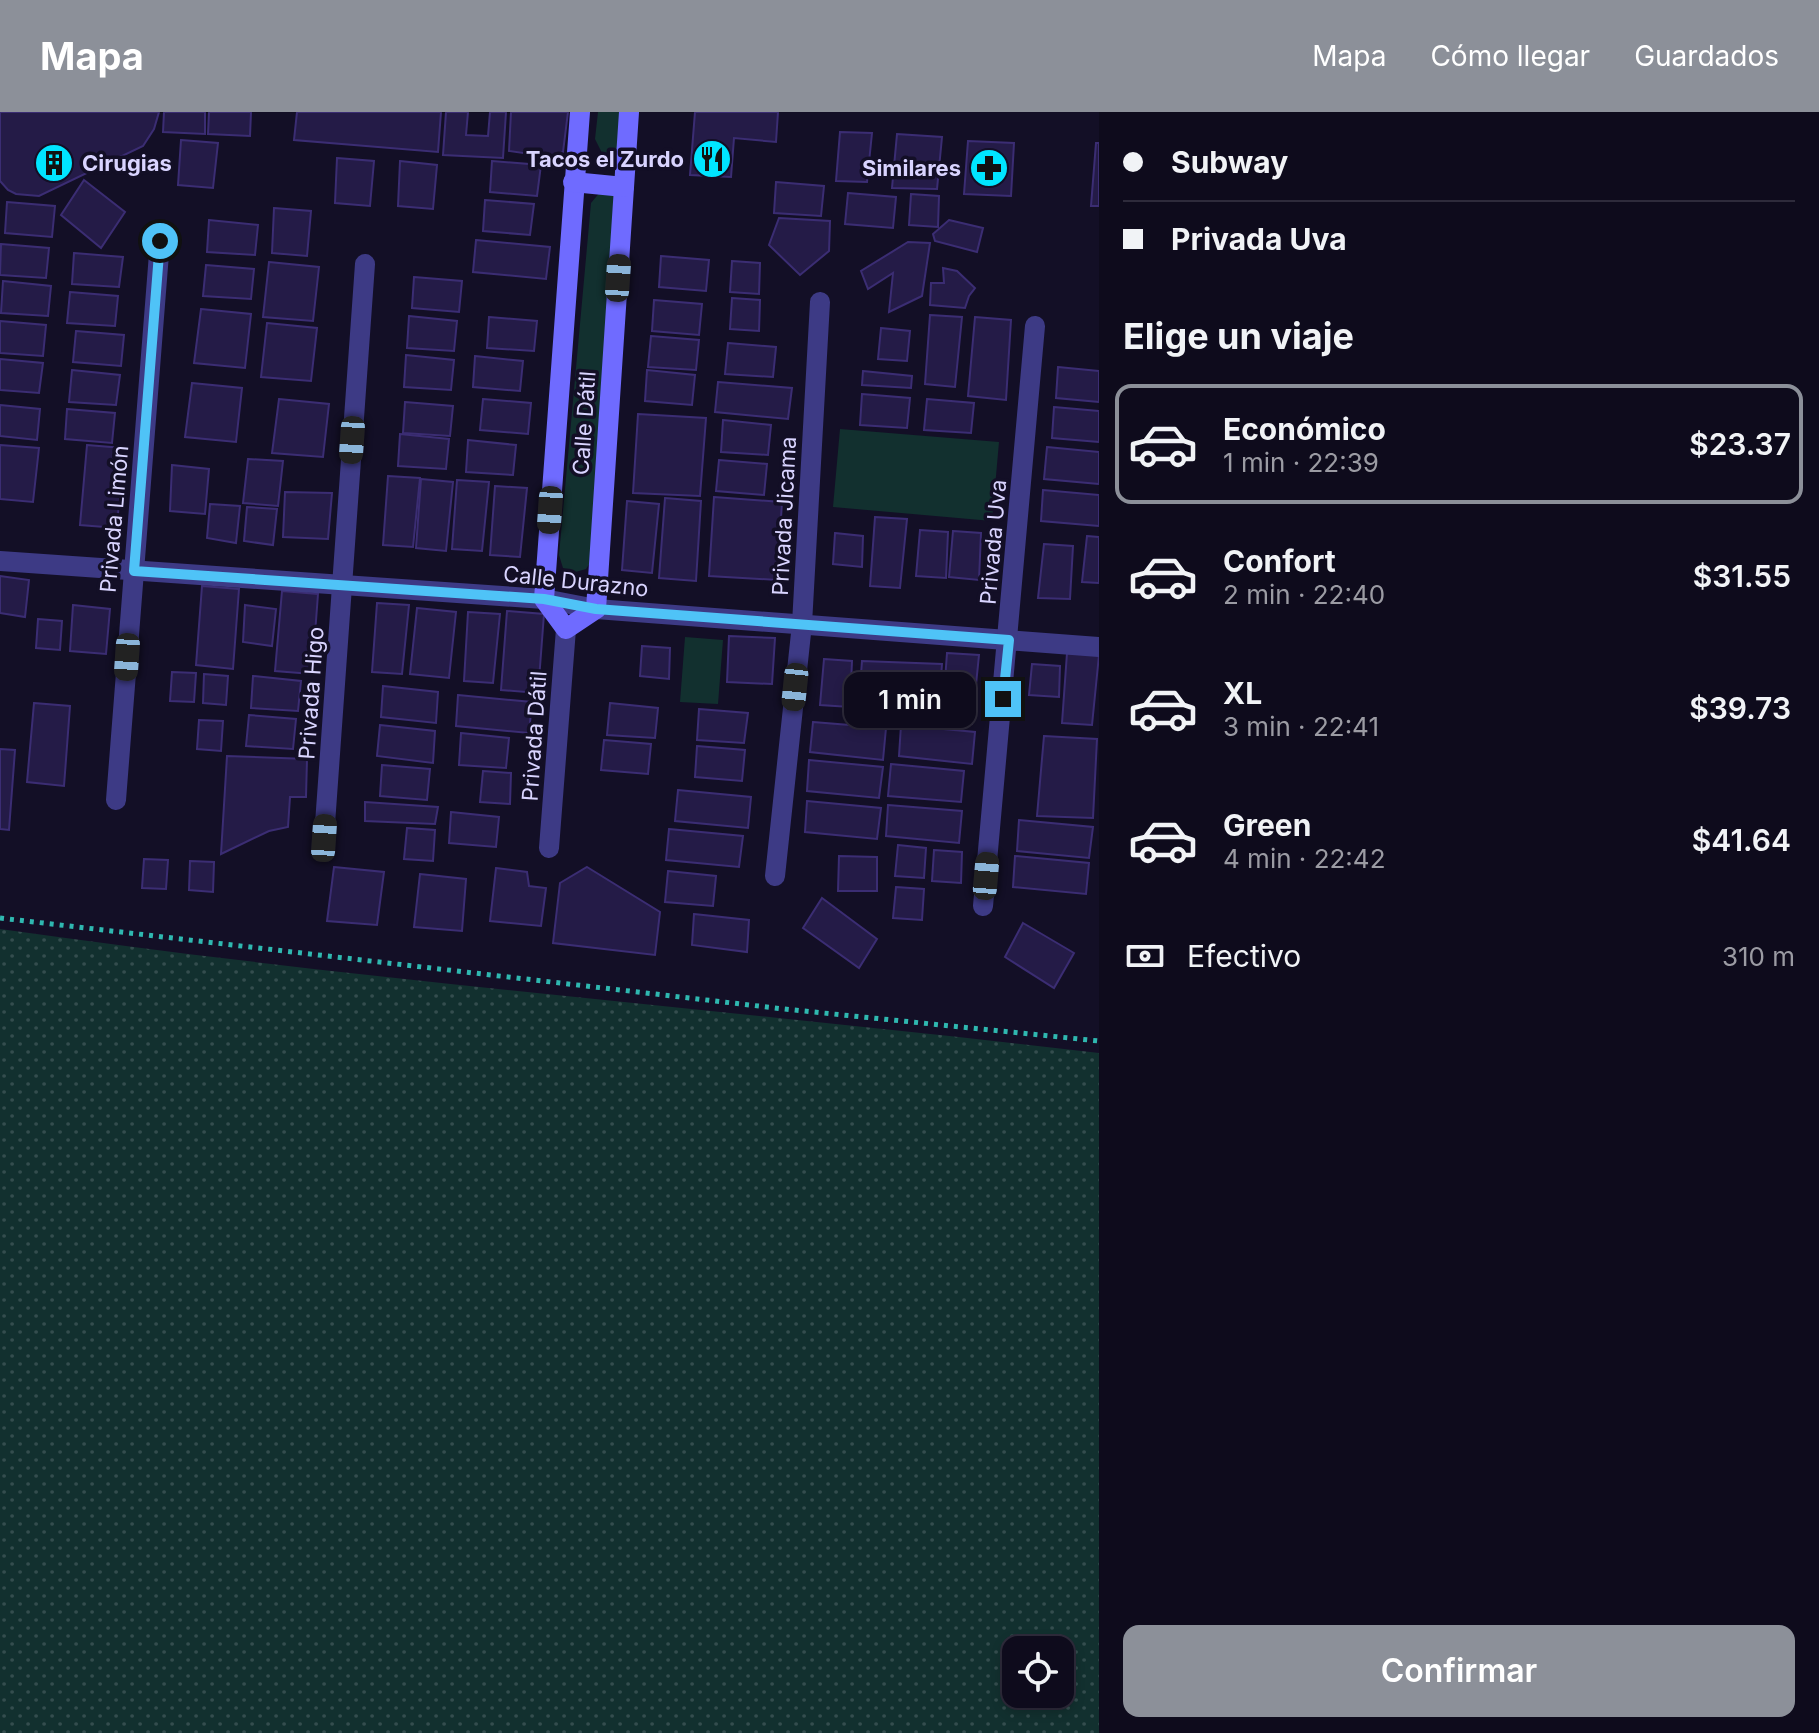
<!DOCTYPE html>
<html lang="es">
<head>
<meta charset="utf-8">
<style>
	body { margin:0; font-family:Inter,sans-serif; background:#1c1929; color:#f1f3f6; height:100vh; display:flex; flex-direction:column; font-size:30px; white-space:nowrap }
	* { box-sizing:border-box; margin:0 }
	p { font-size:26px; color:#9b9ba3 }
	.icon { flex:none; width:44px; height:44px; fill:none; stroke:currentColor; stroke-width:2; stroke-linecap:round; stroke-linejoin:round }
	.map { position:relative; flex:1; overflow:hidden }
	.sheet { display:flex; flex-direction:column; background:#0e0b1c; width:720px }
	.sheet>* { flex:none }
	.top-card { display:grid; align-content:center; height:176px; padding:0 24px; background:#0e0b1c }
	.controls { position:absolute; left:1002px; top:1524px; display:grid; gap:16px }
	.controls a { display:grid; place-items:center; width:72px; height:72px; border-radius:16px; background:#0e0b1c; box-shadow:0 4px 12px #0003,0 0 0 2px #2e2b3b; font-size:40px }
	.end { position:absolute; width:36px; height:36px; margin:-18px; border:10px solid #4fc3f7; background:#111; box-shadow:0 0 0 4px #111 }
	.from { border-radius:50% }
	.bubble { position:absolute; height:56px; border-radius:16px; background:#0e0b1c; box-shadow:0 4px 12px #0003,0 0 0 2px #2e2b3b; font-size:26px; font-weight:600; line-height:56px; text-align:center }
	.car { position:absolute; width:24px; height:48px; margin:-24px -12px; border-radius:10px; box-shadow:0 0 6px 2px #0007; background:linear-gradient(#222 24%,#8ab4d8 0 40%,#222 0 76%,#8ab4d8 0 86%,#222 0) }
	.top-card b { display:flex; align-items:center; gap:28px; height:76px; font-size:30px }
	.top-card b+b { border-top:2px solid #2e2b3b }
	.top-card i { width:20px; height:20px; background:#f1f3f6 }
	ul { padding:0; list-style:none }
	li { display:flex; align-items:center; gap:24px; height:120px; margin:0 16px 12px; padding:0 8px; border:4px solid transparent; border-radius:16px }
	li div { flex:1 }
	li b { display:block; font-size:30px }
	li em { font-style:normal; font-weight:600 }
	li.current { border-color:#8c9099 }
	li>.icon { width:72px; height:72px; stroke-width:1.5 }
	h2 { padding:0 24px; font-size:36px; line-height:96px }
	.pay { display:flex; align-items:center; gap:20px; height:88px; padding:0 24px; font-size:30px }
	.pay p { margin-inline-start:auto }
	.button { display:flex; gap:16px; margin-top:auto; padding:16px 24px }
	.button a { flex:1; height:92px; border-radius:16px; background:#8c9099; color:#fff; font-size:32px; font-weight:600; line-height:92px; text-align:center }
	header { display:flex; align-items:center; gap:48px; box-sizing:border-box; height:112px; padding:0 40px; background:#8c9099; color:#fff }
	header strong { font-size:38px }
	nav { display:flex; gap:44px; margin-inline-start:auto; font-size:28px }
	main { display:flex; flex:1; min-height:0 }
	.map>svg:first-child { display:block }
	.grass { fill:url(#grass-dots); fill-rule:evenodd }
	.park { fill:#12302f }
	.building { fill:#241b47; stroke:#3b2d73; stroke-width:2 }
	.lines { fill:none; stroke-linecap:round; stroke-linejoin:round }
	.path { stroke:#2fb8b0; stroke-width:5; stroke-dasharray:4 6; stroke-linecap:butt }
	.street { stroke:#3d3a85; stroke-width:20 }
	.secondary { stroke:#6f6bff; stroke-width:20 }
	.route { stroke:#4fc3f7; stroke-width:10 }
	.labels { text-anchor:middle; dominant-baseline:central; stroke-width:7; stroke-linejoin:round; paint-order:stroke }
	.poi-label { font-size:22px; font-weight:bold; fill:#d9d4ff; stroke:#130f26; text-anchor:end }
	.street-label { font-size:22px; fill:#d9d4ff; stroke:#130f26 }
</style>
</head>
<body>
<header>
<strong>Mapa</strong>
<nav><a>Mapa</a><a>Cómo llegar</a><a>Guardados</a></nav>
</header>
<main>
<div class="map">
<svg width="1099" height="1621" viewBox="0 0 1099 1621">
	<defs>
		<pattern id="grass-dots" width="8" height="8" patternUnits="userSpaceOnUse" patternTransform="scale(2)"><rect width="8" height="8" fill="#12302f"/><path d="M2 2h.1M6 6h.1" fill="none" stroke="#344d4e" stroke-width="1.8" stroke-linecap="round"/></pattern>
	</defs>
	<rect width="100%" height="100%" fill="#130f26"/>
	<path class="grass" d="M0 817C365 869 733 898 1099 941V1621H0ZM1016 1538H1060V1582H1016Z"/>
	<g class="park">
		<path d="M598 0H625L623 47 615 41 606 49 595 27Z"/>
		<path d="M601 79H614L593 446 586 457 572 461 563 456 559 443 591 91Z"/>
		<path d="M840 317 999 330 992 409 833 395Z"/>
		<path d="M685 525 723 528 718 592 680 590Z"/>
	</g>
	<g class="building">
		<path d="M0 0H159L154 17 143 34 39 84 16 82 8 78 0 69Z"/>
		<path d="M164 0H205V22L163 20Z"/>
		<path d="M209 0H251L250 24 208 22Z"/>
		<path d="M297 0H441L438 40 294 28Z"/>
		<path d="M446 0H468L466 23 488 24 490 0H506L503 46 443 43Z"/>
		<path d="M511 0H568L563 40 551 45 509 39Z"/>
		<path d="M695 0H778L776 30 734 26 731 65 690 63Z"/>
		<path d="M840 20 872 21 867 70 836 69Z"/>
		<path d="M897 22 942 25 937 77 892 76Z"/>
		<path d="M181 28 218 31 213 76 178 73Z"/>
		<path d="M968 29 1014 31 1011 84 964 82Z"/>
		<path d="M1096 31H1099V94H1091Z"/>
		<path d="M337 46 374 49 370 94 335 91Z"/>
		<path d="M400 49 437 53 433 97 398 94Z"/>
		<path d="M492 49 541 53 537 84 490 80Z"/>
		<path d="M84 68 125 100 101 136 61 103Z"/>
		<path d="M776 70 824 74 821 104 774 101Z"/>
		<path d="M848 81 896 85 893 116 845 112Z"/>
		<path d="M911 82 939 84 938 115 909 113Z"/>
		<path d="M485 88 534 92 530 123 483 119Z"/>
		<path d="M7 90 55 94 52 125 5 121Z"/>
		<path d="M274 96 311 99 307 144 272 141Z"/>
		<path d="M779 106 830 109 829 139 800 163 769 133Z"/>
		<path d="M209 108 258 113 255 143 207 140Z"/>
		<path d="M949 108 983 116 977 140 935 129 933 122Z"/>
		<path d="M476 128 550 135 546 167 473 160Z"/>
		<path d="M908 130 930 131 922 184 889 200 893 161 868 177 861 159Z"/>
		<path d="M1 132 49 136 46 166 0 163Z"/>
		<path d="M74 141 123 145 119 175 72 172Z"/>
		<path d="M661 144 709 148 706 179 659 175Z"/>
		<path d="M732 149 760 151 759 182 730 180Z"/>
		<path d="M269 150 319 155 313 209 263 205Z"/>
		<path d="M206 153 254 157 251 187 203 184Z"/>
		<path d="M943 156 957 159 975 176 969 184 965 196 930 193 931 171H944Z"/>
		<path d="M414 165 462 169 459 200 412 196Z"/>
		<path d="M3 169 51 174 48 204 1 201Z"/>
		<path d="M70 180 118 184 115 214 67 211Z"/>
		<path d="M732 186 760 188 759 219 730 217Z"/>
		<path d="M654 188 702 192 699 223 652 219Z"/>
		<path d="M201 197 251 202 245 256 194 251Z"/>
		<path d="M930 203 962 205 955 275 925 272Z"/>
		<path d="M409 204 457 209 454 239 407 236Z"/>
		<path d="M489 205 537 209 534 239 487 236Z"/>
		<path d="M975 205 1011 208 1006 288 968 284Z"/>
		<path d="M0 209 46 213 43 244 0 241Z"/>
		<path d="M267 211 317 216 311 269 261 265Z"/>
		<path d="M881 216 910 219 907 249 878 247Z"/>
		<path d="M76 219 124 223 121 254 73 250Z"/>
		<path d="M651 224 699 228 696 258 648 255Z"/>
		<path d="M728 231 776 235 773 265 725 262Z"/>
		<path d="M406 243 454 248 451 278 404 275Z"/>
		<path d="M475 244 523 249 520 279 473 275Z"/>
		<path d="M0 247 43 251 39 281 0 278Z"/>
		<path d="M1058 255 1099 259V290L1056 286Z"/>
		<path d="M72 258 120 263 116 293 69 290Z"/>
		<path d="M647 258 695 263 692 293 645 289Z"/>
		<path d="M863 259 912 264 911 276 862 273Z"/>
		<path d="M718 270 792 276 788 307 715 300Z"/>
		<path d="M192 271 242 276 236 330 185 325Z"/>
		<path d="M862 282 910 286 907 316 860 313Z"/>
		<path d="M279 287 329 292 323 345 272 341Z"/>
		<path d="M483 287 531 291 528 322 480 318Z"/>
		<path d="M927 287 974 291 971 321 924 318Z"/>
		<path d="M405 290 453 294 450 324 403 321Z"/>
		<path d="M0 293 40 297 37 328 0 324Z"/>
		<path d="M1054 295 1099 299V330L1052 326Z"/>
		<path d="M67 297 115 301 112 331 65 327Z"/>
		<path d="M638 302 706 306 700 384 633 381Z"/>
		<path d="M723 308 771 313 768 343 721 340Z"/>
		<path d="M400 322 449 327 446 357 398 354Z"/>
		<path d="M468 328 516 333 513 363 466 360Z"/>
		<path d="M0 333 39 336 33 390 0 387Z"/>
		<path d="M87 333 123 336 117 416 80 413Z"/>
		<path d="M1047 335 1099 340V372L1044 367Z"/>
		<path d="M248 347 283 349 278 394 243 391Z"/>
		<path d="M719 348 767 352 764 383 716 379Z"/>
		<path d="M172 353 209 357 205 402 170 399Z"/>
		<path d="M388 364 420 366 413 435 383 433Z"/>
		<path d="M421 367 453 370 446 439 416 436Z"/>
		<path d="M457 368 489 370 482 439 452 437Z"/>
		<path d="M495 374 527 376 520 445 490 443Z"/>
		<path d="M1043 378 1099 383V414L1041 409Z"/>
		<path d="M285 380 332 381 328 427 283 425Z"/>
		<path d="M714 385 782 390 777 468 709 464Z"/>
		<path d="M665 386 701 389 696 469 659 466Z"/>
		<path d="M627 389 659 392 652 461 622 458Z"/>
		<path d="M210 392 240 394 236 431 207 426Z"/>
		<path d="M247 395 277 397 273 433 244 429Z"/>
		<path d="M875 405 907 407 900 476 870 474Z"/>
		<path d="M920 418 948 420 946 466 916 464Z"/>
		<path d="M953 419 981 421 979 468 949 465Z"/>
		<path d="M835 421 863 424 862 455 833 452Z"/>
		<path d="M1087 424 1099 425V471L1082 470Z"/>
		<path d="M1044 432 1073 434 1070 487 1038 486Z"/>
		<path d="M0 464 29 468 25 505 0 501Z"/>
		<path d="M202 474 239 477 233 557 196 553Z"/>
		<path d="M282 479 318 482 312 562 275 559Z"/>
		<path d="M377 491 409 493 402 562 372 560Z"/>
		<path d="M73 493 110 497 106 542 70 539Z"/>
		<path d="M245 493 276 497 272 534 243 530Z"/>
		<path d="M417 496 456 500 449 566 410 562Z"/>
		<path d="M507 499 544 502 538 581 501 578Z"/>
		<path d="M468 500 500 502 493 571 464 569Z"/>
		<path d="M38 507 62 509 60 538 36 536Z"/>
		<path d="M729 524 775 526 772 572 727 570Z"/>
		<path d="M642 534 670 536 669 567 640 564Z"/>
		<path d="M947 541 979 543 972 612 942 610Z"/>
		<path d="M1067 541 1099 543 1092 613 1062 611Z"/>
		<path d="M824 547 852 549 850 595 820 593Z"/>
		<path d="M862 549 942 552 938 605 858 602Z"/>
		<path d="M1032 552 1060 554 1059 585 1029 583Z"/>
		<path d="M172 560 196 561 194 590 170 589Z"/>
		<path d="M204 562 228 564 226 593 203 591Z"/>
		<path d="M253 564 301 569 298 599 251 596Z"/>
		<path d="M383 574 438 580 436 611 381 605Z"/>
		<path d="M458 583 532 590 529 621 456 614Z"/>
		<path d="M34 591 70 594 64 674 27 670Z"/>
		<path d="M610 591 658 596 655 626 607 623Z"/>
		<path d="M699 597 748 601 744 631 697 628Z"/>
		<path d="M249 603 296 607 293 637 246 634Z"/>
		<path d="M199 608 223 609 221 639 197 637Z"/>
		<path d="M813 610 886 616 883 648 810 640Z"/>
		<path d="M380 613 435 619 433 651 377 644Z"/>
		<path d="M901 613 975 620 972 652 899 644Z"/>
		<path d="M461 621 509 626 506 656 459 653Z"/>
		<path d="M1044 624 1097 627 1093 706 1037 704Z"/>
		<path d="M604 628 651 632 648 662 601 658Z"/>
		<path d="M697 634 745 638 742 669 695 665Z"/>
		<path d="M0 637 15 638 9 718 0 717Z"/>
		<path d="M227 644 307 647 306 685H290L288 715 269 719 221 742Z"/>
		<path d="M809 648 883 655 879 686 807 679Z"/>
		<path d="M891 652 964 659 961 690 888 684Z"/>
		<path d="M382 653 430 657 427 688 380 684Z"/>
		<path d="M483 659 511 661 510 692 480 690Z"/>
		<path d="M678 678 751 685 748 716 675 709Z"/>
		<path d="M807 689 881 696 877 727 805 720Z"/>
		<path d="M365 690 438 695 435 712 365 709Z"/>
		<path d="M888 693 962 699 959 731 886 724Z"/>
		<path d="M451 700 499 705 496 735 449 731Z"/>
		<path d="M1019 708 1093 715 1089 746 1017 739Z"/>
		<path d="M407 716 435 718 433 749 404 747Z"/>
		<path d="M669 717 743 724 739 755 666 748Z"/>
		<path d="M898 733 926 736 924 766 895 764Z"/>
		<path d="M934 738 962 740 961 771 932 769Z"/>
		<path d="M839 744 877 745V779H838Z"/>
		<path d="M1015 744 1089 751 1086 782 1013 775Z"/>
		<path d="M144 747 168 748 166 777 142 776Z"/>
		<path d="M190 749 214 750 213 780 189 778Z"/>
		<path d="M334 755 384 760 377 813 327 809Z"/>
		<path d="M587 755 660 800 655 843 553 831 560 771Z"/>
		<path d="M496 756 527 760 529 774 546 776 541 814 490 809Z"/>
		<path d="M668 759 716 764 713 794 665 790Z"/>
		<path d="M420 762 466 767 462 819 414 815Z"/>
		<path d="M896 775 924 777 922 808 893 806Z"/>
		<path d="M822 786 877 827 859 856 803 816Z"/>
		<path d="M694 802 749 808 747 840 692 833Z"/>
		<path d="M1023 811 1074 841 1054 876 1005 845Z"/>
	</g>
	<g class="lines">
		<path class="path" d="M0 806 784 897 1099 929"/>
		<g class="street">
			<path d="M0 449 544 487 596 497 1099 535"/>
			<path d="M116 688 160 129"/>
			<path d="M324 726 365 152"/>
			<path d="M549 736 566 517"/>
			<path d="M775 764 802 512 820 190"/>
			<path d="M983 794 1035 214"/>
		</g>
		<g class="secondary">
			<path d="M580 0 544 487 566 517 596 497 629 0"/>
			<path d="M573 70 624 75"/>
		</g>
	</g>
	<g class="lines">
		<path class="route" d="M160 129 134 459 544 487 596 497 1009 528 1003 587"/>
	</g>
	<defs>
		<symbol id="restaurant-disc" viewBox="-11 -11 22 22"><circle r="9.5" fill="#00e5ff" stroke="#130f26"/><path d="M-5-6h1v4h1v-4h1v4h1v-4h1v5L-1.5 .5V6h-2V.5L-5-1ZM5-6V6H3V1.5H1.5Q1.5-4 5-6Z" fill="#111"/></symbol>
		<symbol id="building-disc" viewBox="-11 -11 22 22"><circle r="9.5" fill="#00e5ff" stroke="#130f26"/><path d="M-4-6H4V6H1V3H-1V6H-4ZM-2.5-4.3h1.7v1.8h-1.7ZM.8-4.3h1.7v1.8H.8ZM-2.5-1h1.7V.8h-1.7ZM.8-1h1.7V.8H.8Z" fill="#111"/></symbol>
		<symbol id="pharmacy-disc" viewBox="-11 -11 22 22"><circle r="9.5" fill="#00e5ff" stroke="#130f26"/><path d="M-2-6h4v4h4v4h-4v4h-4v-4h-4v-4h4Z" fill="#111"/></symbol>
	</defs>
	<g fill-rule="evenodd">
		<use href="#restaurant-disc" x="690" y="25" width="44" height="44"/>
		<use href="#building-disc" x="32" y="29" width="44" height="44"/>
		<use href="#pharmacy-disc" x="967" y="34" width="44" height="44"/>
	</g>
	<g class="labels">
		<g class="poi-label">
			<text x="684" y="47">Tacos el Zurdo</text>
			<text x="82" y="51" text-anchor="start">Cirugias</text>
			<text x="961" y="56">Similares</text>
		</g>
		<g class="street-label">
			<text transform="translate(584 311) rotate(-86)">Calle Dátil</text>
			<text transform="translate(784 404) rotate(-87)">Privada Jicama</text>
			<text transform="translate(114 407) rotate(-85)">Privada Limón</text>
			<text transform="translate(993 430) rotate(-85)">Privada Uva</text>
			<text transform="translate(576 469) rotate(6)">Calle Durazno</text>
			<text transform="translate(311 581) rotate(-86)">Privada Higo</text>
			<text transform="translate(534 624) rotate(-86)">Privada Dátil</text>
		</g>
	</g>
</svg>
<div class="controls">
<a><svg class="icon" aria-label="locate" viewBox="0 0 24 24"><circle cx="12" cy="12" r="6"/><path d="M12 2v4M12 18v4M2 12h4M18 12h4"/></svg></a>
</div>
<i class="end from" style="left:160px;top:129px"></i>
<i class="end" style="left:1003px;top:587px"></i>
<div class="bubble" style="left:844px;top:560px;width:132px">1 min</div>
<i class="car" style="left:618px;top:166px;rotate:4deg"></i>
<i class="car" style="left:352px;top:328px;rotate:184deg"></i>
<i class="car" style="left:550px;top:398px;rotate:184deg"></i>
<i class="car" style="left:127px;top:545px;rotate:184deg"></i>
<i class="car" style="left:795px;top:575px;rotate:186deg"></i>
<i class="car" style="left:324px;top:726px;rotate:4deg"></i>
<i class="car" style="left:986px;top:764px;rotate:5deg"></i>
</div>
<section class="sheet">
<div class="top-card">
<b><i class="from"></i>Subway</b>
<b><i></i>Privada Uva</b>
</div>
<h2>Elige un viaje</h2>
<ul>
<li class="current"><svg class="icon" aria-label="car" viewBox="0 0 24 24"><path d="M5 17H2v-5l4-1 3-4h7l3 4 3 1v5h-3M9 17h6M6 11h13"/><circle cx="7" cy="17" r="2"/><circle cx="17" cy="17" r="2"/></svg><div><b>Económico</b><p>1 min · 22:39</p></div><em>$23.37</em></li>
<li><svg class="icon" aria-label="car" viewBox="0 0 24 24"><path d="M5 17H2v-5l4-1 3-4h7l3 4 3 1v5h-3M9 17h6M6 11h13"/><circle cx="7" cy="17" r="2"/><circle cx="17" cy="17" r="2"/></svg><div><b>Confort</b><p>2 min · 22:40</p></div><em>$31.55</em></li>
<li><svg class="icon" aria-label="car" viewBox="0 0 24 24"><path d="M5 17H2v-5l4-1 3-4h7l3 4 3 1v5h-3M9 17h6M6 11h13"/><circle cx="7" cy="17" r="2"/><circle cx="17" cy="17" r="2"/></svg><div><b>XL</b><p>3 min · 22:41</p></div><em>$39.73</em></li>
<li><svg class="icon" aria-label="car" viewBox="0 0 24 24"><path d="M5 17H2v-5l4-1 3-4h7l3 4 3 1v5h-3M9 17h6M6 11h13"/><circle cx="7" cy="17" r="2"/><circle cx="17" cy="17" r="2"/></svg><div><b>Green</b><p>4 min · 22:42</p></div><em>$41.64</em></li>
</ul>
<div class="pay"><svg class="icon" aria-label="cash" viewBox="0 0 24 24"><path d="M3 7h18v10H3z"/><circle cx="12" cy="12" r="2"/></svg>Efectivo<p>310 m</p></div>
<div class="button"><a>Confirmar</a></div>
</section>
</main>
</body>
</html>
